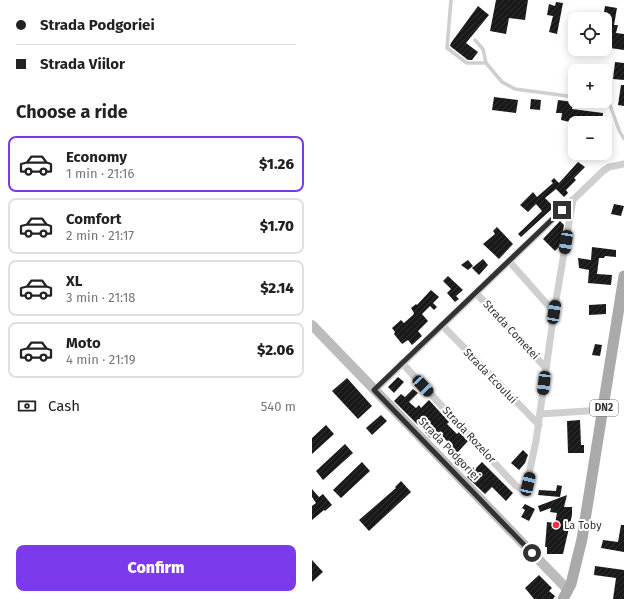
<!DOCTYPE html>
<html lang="en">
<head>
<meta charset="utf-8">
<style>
	body { margin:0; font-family:"Fira Sans",sans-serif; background:#f6f6f6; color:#222; height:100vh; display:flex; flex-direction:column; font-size:15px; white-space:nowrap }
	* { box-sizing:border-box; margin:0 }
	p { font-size:13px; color:#767676 }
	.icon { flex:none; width:22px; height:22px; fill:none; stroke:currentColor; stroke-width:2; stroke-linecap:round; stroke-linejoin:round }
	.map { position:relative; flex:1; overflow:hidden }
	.sheet { display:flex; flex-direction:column; background:#fff; width:312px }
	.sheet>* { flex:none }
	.banner { display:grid; align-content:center; height:88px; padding:0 16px; background:#fff }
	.fabs { position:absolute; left:256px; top:12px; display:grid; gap:8px }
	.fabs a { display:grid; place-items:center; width:44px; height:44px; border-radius:8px; background:#fff; box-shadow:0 2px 10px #0003; font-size:20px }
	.end { position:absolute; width:18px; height:18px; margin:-9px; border:5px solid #323232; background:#fff; box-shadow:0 0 0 2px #fff }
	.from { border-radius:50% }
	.car { position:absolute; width:12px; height:24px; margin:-12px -6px; border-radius:5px; box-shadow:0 0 3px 1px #0007; background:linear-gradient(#222 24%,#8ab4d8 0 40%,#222 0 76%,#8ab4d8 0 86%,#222 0) }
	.banner b { display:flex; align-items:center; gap:14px; height:38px; font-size:15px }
	.banner b+b { border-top:1px solid #e0e0e0 }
	.banner i { width:10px; height:10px; background:#222 }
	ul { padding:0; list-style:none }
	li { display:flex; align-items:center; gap:12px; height:56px; margin:0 8px 6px; padding:0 8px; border:2px solid #e0e0e0; border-radius:8px }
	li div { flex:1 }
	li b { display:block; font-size:15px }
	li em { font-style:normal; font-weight:800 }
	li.current { border-color:#7c3aed }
	li>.icon { width:36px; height:36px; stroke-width:1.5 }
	h2 { padding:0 16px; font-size:18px; line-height:48px }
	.pay { display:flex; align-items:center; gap:10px; height:44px; padding:0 16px; font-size:15px }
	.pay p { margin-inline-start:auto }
	.cta { display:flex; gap:8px; margin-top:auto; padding:8px 16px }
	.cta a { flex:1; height:46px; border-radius:8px; background:#7c3aed; color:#fff; font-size:16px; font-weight:800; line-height:46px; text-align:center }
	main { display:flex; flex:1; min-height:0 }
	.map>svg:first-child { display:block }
	.building { fill:url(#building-hatch) }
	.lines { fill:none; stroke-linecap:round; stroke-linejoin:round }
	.lane { stroke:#cfcfcf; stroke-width:3.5 }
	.street { stroke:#cfcfcf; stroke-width:7 }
	.secondary { stroke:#bcbcbc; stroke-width:10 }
	.primary { stroke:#aaa; stroke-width:11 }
	.route { stroke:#323232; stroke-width:5 }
	.poi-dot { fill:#e93344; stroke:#fff; stroke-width:1.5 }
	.labels { text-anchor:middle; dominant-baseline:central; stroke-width:4; stroke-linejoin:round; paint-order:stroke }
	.shield { fill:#fff; stroke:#707070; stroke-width:1 }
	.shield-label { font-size:10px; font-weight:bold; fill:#323232 }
	.street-label { font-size:11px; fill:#323232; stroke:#fff }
	.poi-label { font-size:11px; fill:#323232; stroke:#fff; text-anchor:start }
</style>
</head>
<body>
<main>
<section class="sheet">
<div class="banner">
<b><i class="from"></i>Strada Podgoriei</b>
<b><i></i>Strada Viilor</b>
</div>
<h2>Choose a ride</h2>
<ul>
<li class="current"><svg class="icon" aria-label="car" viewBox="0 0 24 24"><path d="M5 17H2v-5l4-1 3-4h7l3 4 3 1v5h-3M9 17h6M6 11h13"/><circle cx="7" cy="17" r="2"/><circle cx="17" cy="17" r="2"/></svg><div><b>Economy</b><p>1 min · 21:16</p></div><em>$1.26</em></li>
<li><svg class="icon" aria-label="car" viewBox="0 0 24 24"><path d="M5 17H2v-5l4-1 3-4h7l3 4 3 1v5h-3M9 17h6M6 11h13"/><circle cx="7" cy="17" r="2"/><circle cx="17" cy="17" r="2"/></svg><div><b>Comfort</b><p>2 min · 21:17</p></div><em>$1.70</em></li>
<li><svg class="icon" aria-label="car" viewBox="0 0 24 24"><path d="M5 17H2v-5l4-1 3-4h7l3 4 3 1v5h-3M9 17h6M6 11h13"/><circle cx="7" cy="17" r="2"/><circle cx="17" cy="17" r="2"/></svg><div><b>XL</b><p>3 min · 21:18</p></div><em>$2.14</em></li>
<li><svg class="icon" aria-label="car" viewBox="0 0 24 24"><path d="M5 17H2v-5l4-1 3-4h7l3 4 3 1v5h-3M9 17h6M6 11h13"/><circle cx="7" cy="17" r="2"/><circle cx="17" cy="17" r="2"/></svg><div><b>Moto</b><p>4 min · 21:19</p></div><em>$2.06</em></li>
</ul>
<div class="pay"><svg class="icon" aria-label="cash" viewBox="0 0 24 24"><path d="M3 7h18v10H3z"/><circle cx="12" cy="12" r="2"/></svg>Cash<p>540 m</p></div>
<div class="cta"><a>Confirm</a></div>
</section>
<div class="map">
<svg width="312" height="599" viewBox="0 0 312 599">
	<defs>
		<pattern id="building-hatch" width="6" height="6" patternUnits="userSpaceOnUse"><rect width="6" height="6" fill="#191919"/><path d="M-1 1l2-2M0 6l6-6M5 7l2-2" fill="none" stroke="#323232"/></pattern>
	</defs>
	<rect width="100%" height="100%" fill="#fff"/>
	<g class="building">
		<path d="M184 0H216L213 20 197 18 194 34 178 31Z"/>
		<path d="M244 2 251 3 245 34 237 32 241 16 235 15 237 4 243 6Z"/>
		<path d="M166 6 177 15 154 43 166 52 160 60H156L138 46 139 43Z"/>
		<path d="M293 6 305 8 302 25H306L304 33 312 34V50L298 48 299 35 293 34V19H291Z"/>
		<path d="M303 62 312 63V80L301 79Z"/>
		<path d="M309 85H312V106L306 105Z"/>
		<path d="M182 97 206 100 204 113 180 110Z"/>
		<path d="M219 99 229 100 228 110 218 109Z"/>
		<path d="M246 100 261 102 260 109 291 113 290 123H262L249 120 250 113H244Z"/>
		<path d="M266 162 273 167 262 178 264 180 254 190 256 193 252 197 244 189 233 198 242 207 209 237 206 234 230 211 224 204 216 212 208 205 221 192 225 197 241 183 239 181 242 178 247 183Z"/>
		<path d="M302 204 312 206 309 216 299 214Z"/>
		<path d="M248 221 252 225 248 246 243 251 231 239Z"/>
		<path d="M185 227 201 244 187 259 171 244 183 234 181 231Z"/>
		<path d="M280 247 304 250V257L293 256 292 258H287L285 274 300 275 299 285 276 283 277 270 267 268 266 258 279 260Z"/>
		<path d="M171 259 176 265 167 275 160 268Z"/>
		<path d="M156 260 161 266 156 270 149 265Z"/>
		<path d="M136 276 151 290 144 296 147 299 143 302 135 293 139 289 131 281Z"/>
		<path d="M119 290 127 297 121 303 125 307 122 310 118 306 110 314 116 321 106 331 110 336 100 345 96 340 90 344 82 334 83 332 80 328 89 320 92 323 101 315 102 313 99 308 104 304 105 305Z"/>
		<path d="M294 304V314L277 315V305Z"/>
		<path d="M283 344 290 345 288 356 280 355Z"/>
		<path d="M86 377 92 382 82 393 76 387Z"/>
		<path d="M35 378 60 406 46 419 20 391Z"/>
		<path d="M101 389 106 393 97 402 104 408 107 405 109 408 117 400 137 422 135 424 145 434 147 432 156 441 145 453 135 445 137 443 127 433 123 438 120 435 118 438 113 432 115 430 107 423 106 425 82 401 89 394 93 397Z"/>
		<path d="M69 415 75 421 60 435 54 428Z"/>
		<path d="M268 420 269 445H272V453H256L255 421Z"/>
		<path d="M14 425 22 434 0 454V438Z"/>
		<path d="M33 444 41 453 11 480 4 471Z"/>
		<path d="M211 450 216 455 213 463 207 470 199 463Z"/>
		<path d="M50 462 58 471 29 498 21 490Z"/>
		<path d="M170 462 201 493 194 501 180 487 173 494 155 477Z"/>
		<path d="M89 481 99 492 57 531 47 520 84 488 83 487Z"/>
		<path d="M245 485 250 486 248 497 226 495 227 490 244 491Z"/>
		<path d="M0 489 7 497 11 494 20 505 13 511 12 510 0 520V506L4 503 0 497Z"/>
		<path d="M255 495 252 507H260V515L251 554H235V547H233L235 522 243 523 245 513 238 512 239 508 228 512 226 506Z"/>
		<path d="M213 504 223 509 217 521 209 517 213 510 210 508Z"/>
		<path d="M309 525H312V552L289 548 291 540 306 542Z"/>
		<path d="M0 560 11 572 0 582Z"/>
		<path d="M283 566 312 570V599H301L304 578 282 575Z"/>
		<path d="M227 575 240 588 237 591 243 596 241 599H222L213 588Z"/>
	</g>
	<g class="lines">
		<g class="lane">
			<path d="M139 0 135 48 155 63H174L190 82 203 89 263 97"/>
			<path d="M163 40 171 49 174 63"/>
			<path d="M285 101 298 105 307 130 312 139"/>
		</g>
		<g class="street">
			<path d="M197 261 242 312"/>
			<path d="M164 293 234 368"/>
			<path d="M130 325 227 425"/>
			<path d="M90 363 204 486 211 490 214 488 224 441 242 312 261 200"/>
			<path d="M62 391 291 171 297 167 312 164"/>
			<path d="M228 414 291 410"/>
		</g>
		<path class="secondary" d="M0 325 256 590"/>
		<path class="primary" d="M251 599 259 584 270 539 312 276"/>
	</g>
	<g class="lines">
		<path class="route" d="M220 553 62 390 250 210"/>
	</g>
	<circle class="poi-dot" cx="244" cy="525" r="4"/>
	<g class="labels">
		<rect class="shield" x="278" y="400" width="28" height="16" rx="3"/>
		<g class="shield-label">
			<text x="292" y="408">DN2</text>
		</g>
		<g class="street-label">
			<text transform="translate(199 330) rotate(47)">Strada Cometei</text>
			<text transform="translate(178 376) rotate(46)">Strada Ecoului</text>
			<text transform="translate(157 435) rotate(47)">Strada Rozelor</text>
			<text transform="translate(137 449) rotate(46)">Strada Podgoriei</text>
		</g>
		<g class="poi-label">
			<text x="252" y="525">La Toby</text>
		</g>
	</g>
</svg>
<div class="fabs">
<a><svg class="icon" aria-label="locate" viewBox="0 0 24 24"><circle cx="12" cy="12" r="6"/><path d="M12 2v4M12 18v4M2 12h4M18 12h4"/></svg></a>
<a>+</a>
<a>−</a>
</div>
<i class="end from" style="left:220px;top:553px"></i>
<i class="end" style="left:250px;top:210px"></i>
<i class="car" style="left:254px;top:242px;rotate:189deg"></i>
<i class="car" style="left:242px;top:312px;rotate:9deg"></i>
<i class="car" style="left:232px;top:383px;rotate:187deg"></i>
<i class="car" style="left:111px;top:386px;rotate:137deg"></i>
<i class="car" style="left:216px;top:484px;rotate:13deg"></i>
</div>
</main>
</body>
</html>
